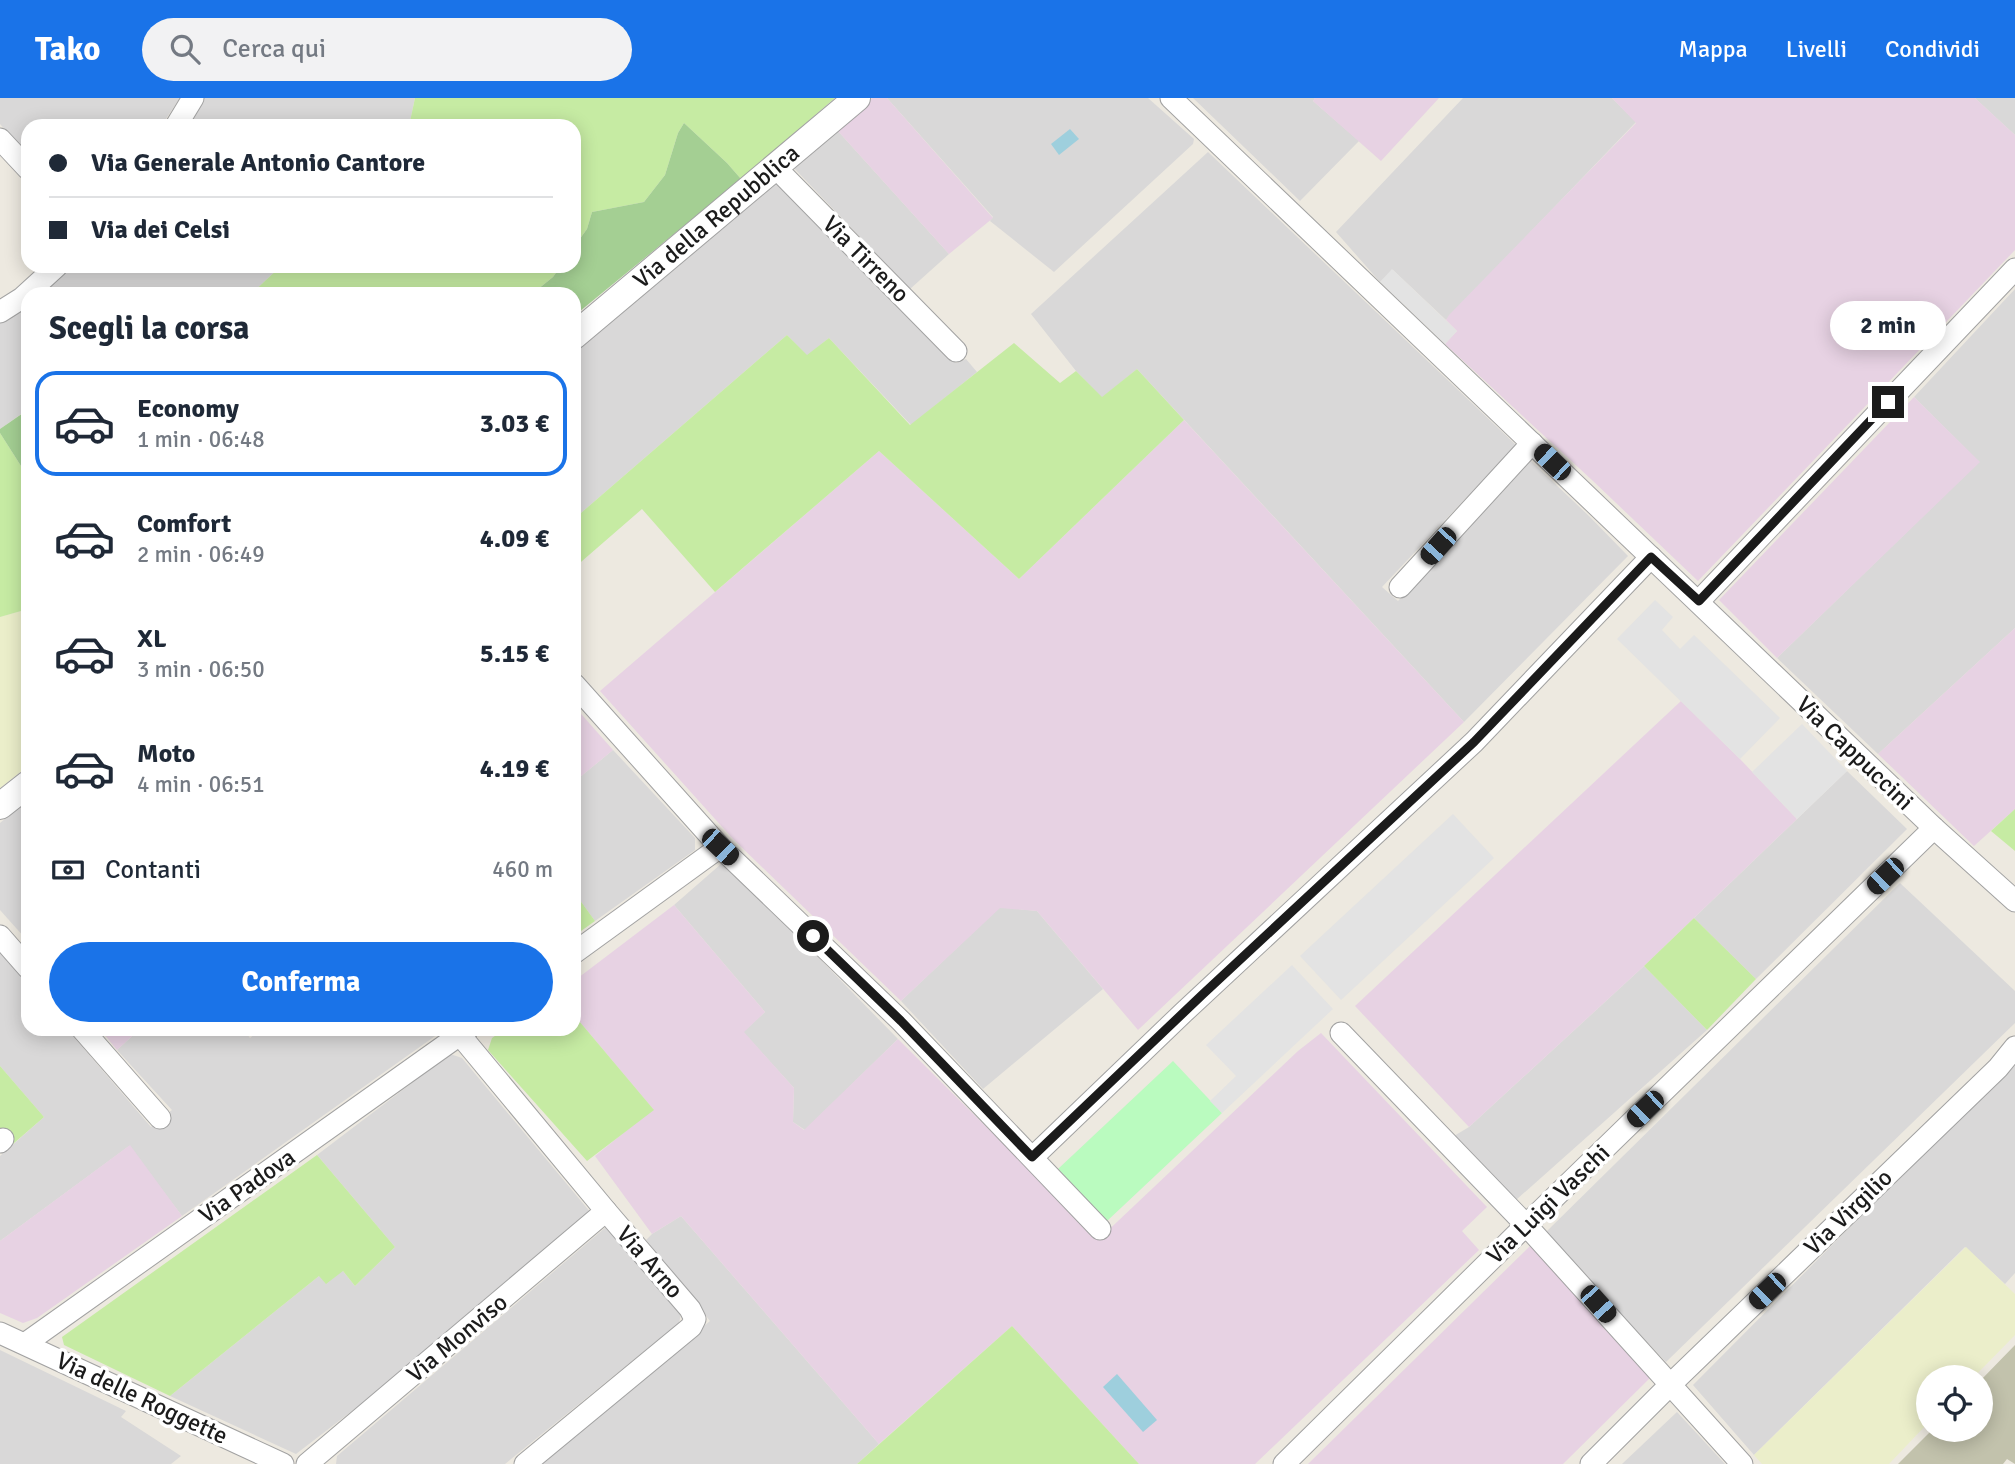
<!DOCTYPE html>
<html lang="it">
<head>
<meta charset="utf-8">
<style>
	body { margin:0; font-family:Signika,sans-serif; background:#f2f2f3; color:#1f2937; height:100vh; display:flex; flex-direction:column; font-size:26px; white-space:nowrap }
	* { box-sizing:border-box; margin:0 }
	p { font-size:23px; color:#747a83 }
	.icon { flex:none; width:38px; height:38px; fill:none; stroke:currentColor; stroke-width:2; stroke-linecap:round; stroke-linejoin:round }
	.map { position:relative; flex:1; overflow:hidden }
	.details { position:absolute; left:21px; top:189px; width:560px; height:749px; display:flex; flex-direction:column; background:#fff; border-radius:21px; box-shadow:0 4px 18px #0003 }
	.details>* { flex:none }
	.top-card { position:absolute; left:21px; top:21px; width:560px; height:154px; border-radius:21px; box-shadow:0 4px 18px #0003; display:grid; align-content:center; height:154px; padding:0 28px; background:#fff }
	.controls { position:absolute; left:1916px; top:1267px; display:grid; gap:14px }
	.controls a { display:grid; place-items:center; width:77px; height:77px; border-radius:50%; background:#fff; box-shadow:0 4px 18px #0003; font-size:35px }
	.end { position:absolute; width:32px; height:32px; margin:-16px; border:9px solid #1b1b1b; background:#fff; box-shadow:0 0 0 4px #fff }
	.from { border-radius:50% }
	.bubble { position:absolute; height:49px; border-radius:24px; background:#fff; box-shadow:0 4px 18px #0003; font-size:23px; font-weight:800; line-height:49px; text-align:center }
	.car { position:absolute; width:21px; height:42px; margin:-21px -10px; border-radius:9px; box-shadow:0 0 5px 2px #0007; background:linear-gradient(#222 24%,#8ab4d8 0 40%,#222 0 76%,#8ab4d8 0 86%,#222 0) }
	.top-card b { display:flex; align-items:center; gap:24px; height:66px; font-size:26px }
	.top-card b+b { border-top:2px solid #e0e1e3 }
	.top-card i { width:18px; height:18px; background:#1f2937 }
	ul { padding:0; list-style:none }
	li { display:flex; align-items:center; gap:21px; height:105px; margin:0 14px 10px; padding:0 14px; border:4px solid transparent; border-radius:21px }
	li div { flex:1 }
	li b { display:block; font-size:26px }
	li em { font-style:normal; font-weight:800 }
	li.selected { border-color:#1a73e8 }
	li>.icon { width:63px; height:63px; stroke-width:1.5 }
	h2 { padding:0 28px; font-size:32px; line-height:84px }
	.pay { display:flex; align-items:center; gap:18px; height:77px; padding:0 28px; font-size:26px }
	.pay p { margin-inline-start:auto }
	.primary-button { display:flex; gap:14px; margin-top:auto; padding:14px 28px }
	.primary-button a { flex:1; height:80px; border-radius:42px; background:#1a73e8; color:#fff; font-size:28px; font-weight:800; line-height:80px; text-align:center }
	header { display:flex; align-items:center; gap:42px; box-sizing:border-box; height:98px; padding:0 35px; background:#1a73e8; color:#fff }
	header strong { font-size:33px }
	nav { display:flex; gap:38px; margin-inline-start:auto; font-size:24px }
	.search { width:490px; height:63px; background:#f2f2f3; display:flex; align-items:center; gap:18px; box-sizing:border-box; padding:0 24px; border-radius:38px; color:#747a83; font-size:26px }
	.map>svg:first-child { display:block }
	.residential { fill:#d9d8d8 }
	.industrial { fill:#e7d2e3 }
	.construction { fill:#c2c2ac }
	.farmland { fill:#ebeeca }
	.grass { fill:#c6eba3 }
	.forest { fill:#a4cf93 }
	.park { fill:#bafbbf }
	.parking { fill:#e3e3e3 }
	.water { fill:#9ecfdd }
	.lines { fill:none; stroke-linecap:round; stroke-linejoin:round }
	.minor-casing { stroke:#a2a2a2; stroke-width:23 }
	.tertiary-casing { stroke:#a2a2a2; stroke-width:28 }
	.minor { stroke:#fff; stroke-width:21 }
	.tertiary { stroke:#fff; stroke-width:26 }
	.route { stroke:#1b1b1b; stroke-width:9 }
	.labels { text-anchor:middle; dominant-baseline:central; stroke-width:7; stroke-linejoin:round; paint-order:stroke }
	.street-label { font-size:24px; fill:#1b1b1b; stroke:#fff }
</style>
</head>
<body>
<header>
<strong>Tako</strong>
<div class="search"><svg class="icon" aria-label="search" viewBox="0 0 24 24"><circle cx="10" cy="10" r="6"/><path d="M15 15l6 6"/></svg>Cerca qui</div>
<nav><a>Mappa</a><a>Livelli</a><a>Condividi</a></nav>
</header>
<div class="map">
<svg width="2015" height="1366" viewBox="0 0 2015 1366">
	<rect width="100%" height="100%" fill="#ede9e0"/>
	<g class="residential">
		<path d="M0 0H180L161 28H28V57L0 26Z"/>
		<path d="M202 0H415L409 28H182Z"/>
		<path d="M887 0H1148L1194 41 1193 46 1054 174 990 123 993 119Z"/>
		<path d="M1193 0H1315L1313 3 1359 43 1300 103Z"/>
		<path d="M1463 0H1612L1636 24 1446 222 1393 172 1380 184 1336 134Z"/>
		<path d="M1975 0H2015V37L1991 15Z"/>
		<path d="M837 32 949 156 910 191 791 67Z"/>
		<path d="M1208 54 1516 347 1382 489 1398 503 1530 362 1589 418 1628 458 1464 624 1137 271 1102 300 1076 273 1031 216Z"/>
		<path d="M776 81 956 265 966 261 977 274 911 327 829 240 807 258 787 237 574 421V251Z"/>
		<path d="M68 168H281L251 196H222L214 192 208 196H40Z"/>
		<path d="M2015 191V530L1878 656 1777 560 1979 364 1914 299Z"/>
		<path d="M28 205V311L0 331V224Z"/>
		<path d="M613 652 695 740V752L595 823 574 794V684Z"/>
		<path d="M1847 673 1907 731 1756 881 1694 820Z"/>
		<path d="M28 702V837L25 840 0 812V725Z"/>
		<path d="M721 766 769 809 898 941 805 1032 793 1024 794 990 743 934 765 914 674 807Z"/>
		<path d="M1900 785 2015 893V925L1666 1264 1545 1135Z"/>
		<path d="M1000 809 1037 813 1103 891 983 991 901 903Z"/>
		<path d="M0 853 28 886V931H67L151 1029 172 1012 117 952 140 931H243L250 940 261 931H445L182 1118 129 1048 0 1143V1058L44 1019 0 968Z"/>
		<path d="M1644 868 1707 932 1516 1102 1454 1038 1469 1029Z"/>
		<path d="M450 956 462 960 591 1115 374 1296 296 1356 170 1298 319 1178 343 1173 355 1188 395 1149 317 1057Z"/>
		<path d="M2015 963V1175L2005 1186 1965 1149 1754 1357 1693 1287Z"/>
		<path d="M681 1118 879 1346 857 1366H541L710 1223 646 1142 652 1136Z"/>
		<path d="M606 1129 681 1216 679 1225 505 1366H336L337 1358Z"/>
		<path d="M0 1252 126 1313 121 1319 181 1358 171 1366H0Z"/>
		<path d="M1677 1314 1725 1366H1622Z"/>
	</g>
	<g class="industrial">
		<path d="M872 0H887L993 120 949 156 837 32Z"/>
		<path d="M1315 0H1439L1381 63 1313 3Z"/>
		<path d="M1612 0H1975L2015 37V152L1698 483 1593 383 1445 246 1457 233 1446 222 1449 217 1636 25Z"/>
		<path d="M1914 299 1980 364 1777 560 1719 502Z"/>
		<path d="M1184 322 1464 624 1138 932 1037 813 1000 810 901 903 733 741 600 593 879 353 1019 481Z"/>
		<path d="M2015 530V711L1974 748 1878 656Z"/>
		<path d="M1681 603 1740 661 1797 721 1644 868 1469 1029 1355 908Z"/>
		<path d="M574 608 613 652 574 684Z"/>
		<path d="M674 807 765 914 744 934 794 990 793 1024 804 1032 898 941 1099 1141 1298 953 1321 935 1487 1109 1462 1133 1479 1152 1255 1366H1139L1012 1228 879 1346 681 1118 652 1136 595 1058 653 1011 574 917V883Z"/>
		<path d="M100 931H140L117 952Z"/>
		<path d="M130 1047 182 1118 37 1220 23 1225 0 1215V1143Z"/>
		<path d="M1530 1148 1651 1279 1563 1366H1308Z"/>
	</g>
	<path class="construction" d="M2015 1247V1366L2007 1361 2003 1366H1898L1932 1332H1981V1282Z"/>
	<g class="farmland">
		<path d="M28 511V668L0 690V519Z"/>
		<path d="M1966 1149 2015 1196V1237L1974 1279H1928V1325L1889 1366H1762L1754 1357Z"/>
	</g>
	<g class="grass">
		<path d="M415 0H835L741 81 727 65 684 25 678 35 665 77 644 104 592 114 587 131 574 149V28H409Z"/>
		<path d="M281 168H561L553 179 532 196H251Z"/>
		<path d="M787 237 807 257 829 240 910 327 1014 245 1060 285 1076 273 1102 299 1137 271 1184 322 1019 481 879 353 715 494 642 411 574 470V421Z"/>
		<path d="M0 335 28 379V511L0 519Z"/>
		<path d="M2015 711V753L1991 733Z"/>
		<path d="M574 794 595 823 574 838Z"/>
		<path d="M1694 820 1756 881 1707 932 1644 868Z"/>
		<path d="M574 917 654 1012 587 1063 488 952 492 940 505 931H574Z"/>
		<path d="M0 968 44 1019 13 1046 0 1030Z"/>
		<path d="M317 1057 395 1149 355 1188 343 1173 326 1186 319 1178 170 1298 64 1247 62 1239Z"/>
		<path d="M1012 1228 1139 1366H857Z"/>
	</g>
	<g class="forest">
		<path d="M684 25 727 65 741 81 574 218V196H532L553 179 561 168H574V149L587 131 592 114 644 104 665 77 678 35Z"/>
		<path d="M26 313 28 315V379L0 335V331Z"/>
	</g>
	<path class="park" d="M1173 963 1222 1015 1107 1123 1058 1071Z"/>
	<g class="parking">
		<path d="M1392 171 1457 233 1445 246 1380 184Z"/>
		<path d="M1655 502 1673 519 1662 532 1680 551 1694 537 1780 620 1740 661 1617 541Z"/>
		<path d="M1802 626 1847 673 1797 721 1752 674Z"/>
		<path d="M1453 716 1494 760 1341 902 1300 858Z"/>
		<path d="M1292 867 1333 911 1222 1015 1210 1003 1236 978 1206 947Z"/>
	</g>
	<g class="water">
		<path d="M1070 31 1079 41 1059 57 1051 46Z"/>
		<path d="M1117 1276 1157 1322 1143 1334 1103 1289Z"/>
	</g>
	<g class="lines">
		<defs>
			<g id="minor">
				<path d="M1171 0 1934 730 2015 803"/>
				<path d="M176 28 193 0"/>
				<path d="M0 41 28 71"/>
				<path d="M775 69 956 253"/>
				<path d="M0 214 22 200 57 168"/>
				<path d="M1400 489 1532 345"/>
				<path d="M1699 503 2015 171"/>
				<path d="M574 586 720 749 901 923 1100 1131"/>
				<path d="M0 838 28 870"/>
				<path d="M574 855 720 749"/>
				<path d="M82 931 160 1020"/>
				<path d="M1341 935 1526 1127 1742 1366"/>
				<path d="M460 937 606 1113 690 1211 695 1221 691 1229 525 1366"/>
				<path d="M0 1044 3 1041"/>
				<path d="M1033 1059 1184 914 1474 644 1651 459"/>
				<path d="M0 1235 283 1366"/>
				<path d="M26 1245 468 931"/>
				<path d="M307 1366 606 1113"/>
				<path d="M1284 1366 1526 1127 1934 730"/>
				<path d="M1591 1366 1671 1286 1998 970 2015 949"/>
			</g>
			<g id="tertiary">
				<path id="s1" d="M574 238 857 0"/>
				<path d="M0 708 28 686"/>
			</g>
		</defs>
		<use href="#minor" class="minor-casing"/>
		<use href="#tertiary" class="tertiary-casing"/>
		<use href="#minor" class="minor"/>
		<use href="#tertiary" class="tertiary"/>
	</g>
	<g class="lines">
		<path class="route" d="M813 838 901 923 1032 1059 1202 897 1474 644 1651 459 1699 503 1888 304"/>
	</g>
	<g class="labels">
		<g class="street-label">
			<text stroke="none"><textPath href="#s1" startOffset="186">Via della Repubblica</textPath></text>
			<text transform="translate(866 161) rotate(45)">Via Tirreno</text>
			<text transform="translate(1855 655) rotate(44)">Via Cappuccini</text>
			<text transform="translate(247 1088) rotate(-35)">Via Padova</text>
			<text transform="translate(1548 1106) rotate(-44)">Via Luigi Vaschi</text>
			<text transform="translate(1848 1114) rotate(-44)">Via Virgilio</text>
			<text transform="translate(650 1164) rotate(49)">Via Arno</text>
			<text transform="translate(457 1240) rotate(-40)">Via Monviso</text>
			<text transform="translate(142 1300) rotate(25)">Via delle Roggette</text>
		</g>
	</g>
</svg>
<div class="controls">
<a><svg class="icon" aria-label="locate" viewBox="0 0 24 24"><circle cx="12" cy="12" r="6"/><path d="M12 2v4M12 18v4M2 12h4M18 12h4"/></svg></a>
</div>
<i class="end from" style="left:813px;top:838px"></i>
<i class="end" style="left:1888px;top:304px"></i>
<div class="bubble" style="left:1830px;top:203px;width:116px">2 min</div>
<i class="car" style="left:1552px;top:364px;rotate:314deg"></i>
<i class="car" style="left:1438px;top:448px;rotate:222deg"></i>
<i class="car" style="left:720px;top:749px;rotate:134deg"></i>
<i class="car" style="left:1885px;top:778px;rotate:226deg"></i>
<i class="car" style="left:1645px;top:1011px;rotate:226deg"></i>
<i class="car" style="left:1767px;top:1193px;rotate:226deg"></i>
<i class="car" style="left:1598px;top:1206px;rotate:138deg"></i>
<div class="top-card">
<b><i class="from"></i>Via Generale Antonio Cantore</b>
<b><i></i>Via dei Celsi</b>
</div>
<section class="details">
<h2>Scegli la corsa</h2>
<ul>
<li class="selected"><svg class="icon" aria-label="car" viewBox="0 0 24 24"><path d="M5 17H2v-5l4-1 3-4h7l3 4 3 1v5h-3M9 17h6M6 11h13"/><circle cx="7" cy="17" r="2"/><circle cx="17" cy="17" r="2"/></svg><div><b>Economy</b><p>1 min · 06:48</p></div><em>3.03 €</em></li>
<li><svg class="icon" aria-label="car" viewBox="0 0 24 24"><path d="M5 17H2v-5l4-1 3-4h7l3 4 3 1v5h-3M9 17h6M6 11h13"/><circle cx="7" cy="17" r="2"/><circle cx="17" cy="17" r="2"/></svg><div><b>Comfort</b><p>2 min · 06:49</p></div><em>4.09 €</em></li>
<li><svg class="icon" aria-label="car" viewBox="0 0 24 24"><path d="M5 17H2v-5l4-1 3-4h7l3 4 3 1v5h-3M9 17h6M6 11h13"/><circle cx="7" cy="17" r="2"/><circle cx="17" cy="17" r="2"/></svg><div><b>XL</b><p>3 min · 06:50</p></div><em>5.15 €</em></li>
<li><svg class="icon" aria-label="car" viewBox="0 0 24 24"><path d="M5 17H2v-5l4-1 3-4h7l3 4 3 1v5h-3M9 17h6M6 11h13"/><circle cx="7" cy="17" r="2"/><circle cx="17" cy="17" r="2"/></svg><div><b>Moto</b><p>4 min · 06:51</p></div><em>4.19 €</em></li>
</ul>
<div class="pay"><svg class="icon" aria-label="cash" viewBox="0 0 24 24"><path d="M3 7h18v10H3z"/><circle cx="12" cy="12" r="2"/></svg>Contanti<p>460 m</p></div>
<div class="primary-button"><a>Conferma</a></div>
</section>
</div>
</body>
</html>
